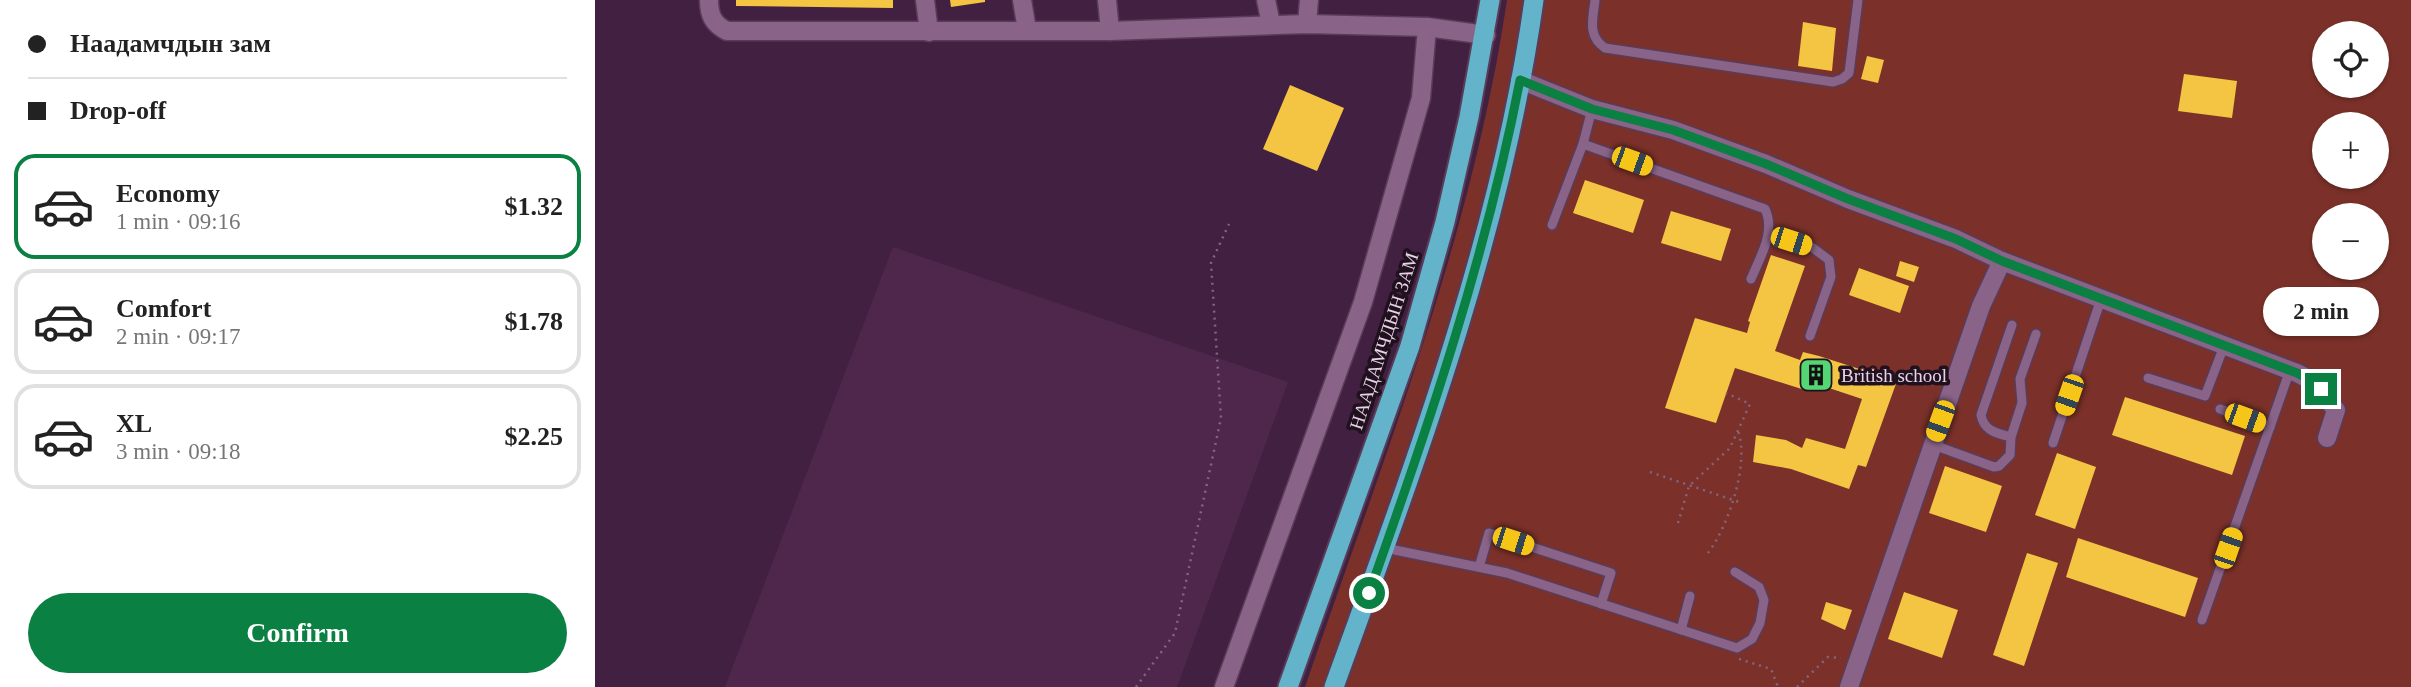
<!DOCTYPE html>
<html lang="en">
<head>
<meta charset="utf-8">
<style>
	body { margin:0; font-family:"Times New Roman",serif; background:#f2f2f2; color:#222; height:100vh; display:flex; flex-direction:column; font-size:26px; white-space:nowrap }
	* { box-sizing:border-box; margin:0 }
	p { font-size:23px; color:#767676 }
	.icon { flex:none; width:38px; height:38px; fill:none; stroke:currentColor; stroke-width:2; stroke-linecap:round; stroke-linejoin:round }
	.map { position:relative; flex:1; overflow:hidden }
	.side { display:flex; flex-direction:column; background:#fff; width:595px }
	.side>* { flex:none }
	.banner { display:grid; align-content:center; height:154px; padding:0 28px; background:#fff }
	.fabs { position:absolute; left:1717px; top:21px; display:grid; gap:14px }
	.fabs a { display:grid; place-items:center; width:77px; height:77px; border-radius:50%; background:#fff; box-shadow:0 2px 5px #0004; font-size:35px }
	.end { position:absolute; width:32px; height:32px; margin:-16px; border:9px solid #0b8043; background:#fff; box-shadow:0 0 0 4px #fff }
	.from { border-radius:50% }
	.bubble { position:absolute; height:49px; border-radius:24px; background:#fff; box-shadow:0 2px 5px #0004; font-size:23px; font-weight:700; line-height:49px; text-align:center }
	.car { position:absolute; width:21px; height:42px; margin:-21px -10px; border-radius:9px; box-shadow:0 0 5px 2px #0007; background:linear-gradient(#f5c518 24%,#345 0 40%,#f5c518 0 76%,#345 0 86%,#f5c518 0) }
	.banner b { display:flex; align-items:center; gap:24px; height:66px; font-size:26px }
	.banner b+b { border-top:2px solid #e0e0e0 }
	.banner i { width:18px; height:18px; background:#222 }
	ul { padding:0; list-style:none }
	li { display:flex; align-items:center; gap:21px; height:105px; margin:0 14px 10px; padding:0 14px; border:4px solid #e0e0e0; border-radius:21px }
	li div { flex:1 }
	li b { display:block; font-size:26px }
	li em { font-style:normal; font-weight:700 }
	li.active { border-color:#0b8043 }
	li>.icon { width:63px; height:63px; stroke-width:1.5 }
	.button { display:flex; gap:14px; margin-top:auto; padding:14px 28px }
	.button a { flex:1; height:80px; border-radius:42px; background:#0b8043; color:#fff; font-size:28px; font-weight:700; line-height:80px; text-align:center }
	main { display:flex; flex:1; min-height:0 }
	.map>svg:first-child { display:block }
	.built { fill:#4f274d }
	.green { fill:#7b3129; fill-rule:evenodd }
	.building { fill:#f3c542 }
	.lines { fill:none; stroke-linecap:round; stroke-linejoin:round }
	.service-casing { stroke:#593c59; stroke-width:12 }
	.minor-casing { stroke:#593c59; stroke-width:21 }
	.trunk-casing { stroke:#593c59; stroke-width:23 }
	.path { stroke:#826581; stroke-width:2.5; stroke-dasharray:2 5; stroke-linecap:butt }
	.service { stroke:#8a6388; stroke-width:9 }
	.minor { stroke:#8a6388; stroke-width:18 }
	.trunk { stroke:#63b4ca; stroke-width:19 }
	.route { stroke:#0b8043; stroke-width:9 }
	.labels { text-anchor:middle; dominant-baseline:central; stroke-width:7; stroke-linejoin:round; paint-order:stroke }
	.street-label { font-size:19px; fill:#e8d2e6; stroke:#20111f }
	.poi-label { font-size:19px; fill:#e8d2e6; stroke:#20111f; text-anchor:start }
</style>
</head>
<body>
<main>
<section class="side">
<div class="banner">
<b><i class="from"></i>Наадамчдын зам</b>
<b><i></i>Drop-off</b>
</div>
<ul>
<li class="active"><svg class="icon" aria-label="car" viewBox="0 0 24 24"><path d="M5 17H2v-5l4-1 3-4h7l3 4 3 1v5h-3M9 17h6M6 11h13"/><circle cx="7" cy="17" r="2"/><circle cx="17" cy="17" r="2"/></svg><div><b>Economy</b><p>1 min · 09:16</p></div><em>$1.32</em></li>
<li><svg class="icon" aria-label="car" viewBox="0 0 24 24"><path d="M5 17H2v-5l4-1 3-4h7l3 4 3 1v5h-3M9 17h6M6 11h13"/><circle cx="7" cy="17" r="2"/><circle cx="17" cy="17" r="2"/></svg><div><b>Comfort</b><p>2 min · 09:17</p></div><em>$1.78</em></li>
<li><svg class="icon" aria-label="car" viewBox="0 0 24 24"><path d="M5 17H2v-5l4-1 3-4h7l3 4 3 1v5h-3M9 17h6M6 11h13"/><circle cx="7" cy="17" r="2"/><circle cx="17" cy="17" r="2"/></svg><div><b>XL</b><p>3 min · 09:18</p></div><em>$2.25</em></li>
</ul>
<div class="button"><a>Confirm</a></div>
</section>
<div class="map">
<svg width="1816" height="687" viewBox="0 0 1816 687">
	<rect width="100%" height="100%" fill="#422041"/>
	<path class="built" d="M298 247 693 382 582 687H130Z"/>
	<path class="green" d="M912 0H1816V687H710C787 462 877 237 912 0ZM1729 33H1782V86H1729ZM1729 124H1782V177H1729ZM1729 215H1782V268H1729Z"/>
	<g class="building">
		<path d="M141 0H298V8L141 6Z"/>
		<path d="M355 0H390V2L356 7Z"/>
		<path d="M1208 22 1241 28 1237 71 1203 66Z"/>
		<path d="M1272 56 1289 60 1283 83 1266 79Z"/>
		<path d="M1589 74 1642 81 1637 118 1583 111Z"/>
		<path d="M695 85 749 108 722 171 668 149Z"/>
		<path d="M990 180 1049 200 1038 233 978 213Z"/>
		<path d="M1076 211 1136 229 1126 261 1066 243Z"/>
		<path d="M1176 255 1210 266 1180 351 1205 360 1208 352 1224 356 1302 381 1271 467 1263 465 1254 489 1196 469 1158 462 1161 435 1191 440 1207 448 1211 438 1250 449 1267 399 1216 382 1213 391 1140 368 1121 423 1070 408 1100 318 1152 333 1155 322 1153 321Z"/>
		<path d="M1305 261 1324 267 1319 282 1301 276Z"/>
		<path d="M1264 268 1314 286 1305 313 1254 295Z"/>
		<path d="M1530 397 1650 436 1637 475 1517 435Z"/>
		<path d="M1462 453 1501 467 1480 529 1440 515Z"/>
		<path d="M1350 466 1407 486 1391 532 1334 513Z"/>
		<path d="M1483 538 1603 578 1590 617 1471 577Z"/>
		<path d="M1432 553 1463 563 1429 666 1398 655Z"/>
		<path d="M1309 592 1363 610 1347 658 1293 639Z"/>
		<path d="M1231 602 1257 610 1250 630 1226 619Z"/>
	</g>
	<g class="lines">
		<defs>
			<g id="service">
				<path d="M1000 0C998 19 992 36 1010 48L1238 82 1247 79 1254 73 1263 0"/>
				<path d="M988 144 1170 209C1181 232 1165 257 1156 279"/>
				<path d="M957 225 988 144 997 109"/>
				<path d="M1174 234 1218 248 1234 260 1236 277 1215 336"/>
				<path d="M1553 378 1610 396 1629 346"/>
				<path d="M1625 409 1675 427"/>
				<path d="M1416 437C1401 433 1389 431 1386 415L1417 325"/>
				<path d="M1458 443 1506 299"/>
				<path d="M1336 444 1399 467 1404 466 1415 455 1416 437 1427 403 1425 379 1441 334"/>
				<path d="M790 548 912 573 1142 648 1157 639 1165 623 1169 600 1164 587 1140 572"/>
				<path d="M884 567 894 533 1016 573 1006 604"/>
				<path d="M1607 620 1695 370"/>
				<path d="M1086 630 1095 596"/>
			</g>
			<g id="minor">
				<path d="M114 0C114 15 118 24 132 31H515L712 24 832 27 891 35"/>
				<path d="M330 0 334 32"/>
				<path d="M427 0 432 30"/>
				<path d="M512 0 515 31"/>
				<path d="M671 0 676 24"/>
				<path d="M712 24 714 0"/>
				<path d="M925 80 997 109 1078 130 1171 164 1253 199 1361 239 1407 261 1386 306 1254 687"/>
				<path d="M1407 261 1702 373 1719 382 1741 410 1732 438"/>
				<path d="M629 687 768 302 826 98 832 27"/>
			</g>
			<g id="trunk">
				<path d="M693 687 815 346 850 222 874 117 895 0"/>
				<path d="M739 687C820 463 906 237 939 0"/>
			</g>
		</defs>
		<use href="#service" class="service-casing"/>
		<use href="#minor" class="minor-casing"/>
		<use href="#trunk" class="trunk-casing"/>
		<g class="path">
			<path d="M1055 472 1147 503"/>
			<path d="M1083 523 1094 486 1135 448 1155 404 1131 393"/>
			<path d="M1113 553C1133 527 1155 463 1143 431"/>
			<path d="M1144 659 1176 669 1183 687"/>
			<path d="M541 687 580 633 626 418 616 263 634 224"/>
			<path d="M1202 687 1233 657 1246 658"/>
		</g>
		<use href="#service" class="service"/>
		<use href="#minor" class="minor"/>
		<use href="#trunk" class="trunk"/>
	</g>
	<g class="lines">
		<path class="route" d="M774 593C834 425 891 256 925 80L997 109 1078 130 1171 164 1253 199 1361 239 1407 261 1702 373 1719 382 1726 389"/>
	</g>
	<defs>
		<symbol id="building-square" viewBox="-11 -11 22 22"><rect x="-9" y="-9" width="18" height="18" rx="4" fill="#53d673" stroke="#20111f"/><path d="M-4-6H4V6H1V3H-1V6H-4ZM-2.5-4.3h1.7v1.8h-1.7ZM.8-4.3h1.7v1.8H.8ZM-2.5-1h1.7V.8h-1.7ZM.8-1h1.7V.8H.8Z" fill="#111"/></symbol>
	</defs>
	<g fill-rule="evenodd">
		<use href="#building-square" x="1202" y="356" width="38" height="38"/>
	</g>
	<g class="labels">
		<g class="street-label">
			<text transform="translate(789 341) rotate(-72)">НААДАМЧДЫН ЗАМ</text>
		</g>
		<g class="poi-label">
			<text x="1246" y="375">British school</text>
		</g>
	</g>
</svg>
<div class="fabs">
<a><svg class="icon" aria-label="locate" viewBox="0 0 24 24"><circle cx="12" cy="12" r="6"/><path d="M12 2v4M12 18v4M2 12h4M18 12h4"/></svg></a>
<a>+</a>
<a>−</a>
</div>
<i class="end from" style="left:774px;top:593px"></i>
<i class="end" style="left:1726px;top:389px"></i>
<div class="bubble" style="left:1668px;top:287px;width:116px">2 min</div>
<i class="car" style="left:1037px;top:161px;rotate:110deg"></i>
<i class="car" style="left:1196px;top:241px;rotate:108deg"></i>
<i class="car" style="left:1474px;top:395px;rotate:199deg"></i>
<i class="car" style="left:1650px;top:418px;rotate:110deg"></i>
<i class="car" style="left:1345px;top:421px;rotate:200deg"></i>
<i class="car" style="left:918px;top:541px;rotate:108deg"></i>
<i class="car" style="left:1633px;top:548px;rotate:19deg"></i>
</div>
</main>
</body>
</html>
